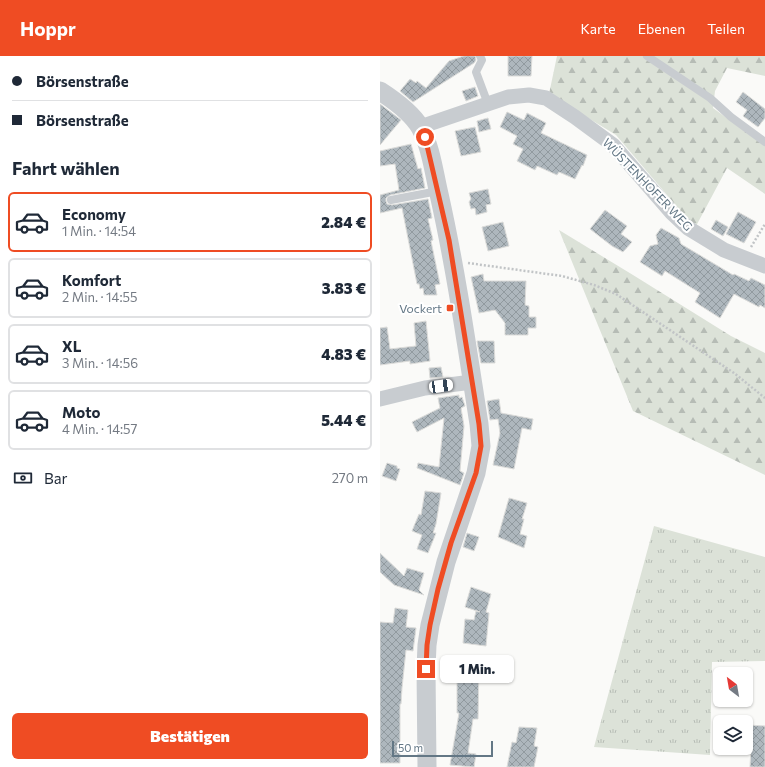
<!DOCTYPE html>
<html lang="de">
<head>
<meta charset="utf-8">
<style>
	body { margin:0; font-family:Commissioner,sans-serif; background:#f2f2f3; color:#1f2937; height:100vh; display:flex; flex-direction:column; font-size:15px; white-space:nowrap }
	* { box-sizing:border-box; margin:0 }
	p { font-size:13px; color:#747a83 }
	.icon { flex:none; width:22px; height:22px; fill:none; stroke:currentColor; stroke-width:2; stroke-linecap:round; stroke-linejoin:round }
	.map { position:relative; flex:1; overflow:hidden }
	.side { display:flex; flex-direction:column; background:#fff; width:380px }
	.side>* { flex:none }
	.banner { display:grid; align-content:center; height:88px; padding:0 12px; background:#fff }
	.needle { width:26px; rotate:329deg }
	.buttons { position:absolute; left:333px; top:611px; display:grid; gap:8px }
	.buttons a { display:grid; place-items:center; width:40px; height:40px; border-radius:6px; background:#fff; box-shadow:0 1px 3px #0004; font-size:20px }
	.scale { position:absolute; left:12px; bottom:10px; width:101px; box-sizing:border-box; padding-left:4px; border:2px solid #637785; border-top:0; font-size:11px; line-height:14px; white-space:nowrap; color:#637785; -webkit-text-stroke:3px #fff; paint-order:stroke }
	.end { position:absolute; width:18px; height:18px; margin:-9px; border:5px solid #ef4c23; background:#fff; box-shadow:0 0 0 2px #fff }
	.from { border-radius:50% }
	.bubble { position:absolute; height:28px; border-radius:6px; background:#fff; box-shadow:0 1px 3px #0004; font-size:13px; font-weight:800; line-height:28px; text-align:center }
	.car { position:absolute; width:12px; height:24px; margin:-12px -6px; border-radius:5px; box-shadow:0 0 3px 1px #0007; background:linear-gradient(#fff 24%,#345 0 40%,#fff 0 76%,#345 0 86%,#fff 0) }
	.banner b { display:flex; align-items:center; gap:14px; height:38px; font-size:15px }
	.banner b+b { border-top:1px solid #e0e1e3 }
	.banner i { width:10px; height:10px; background:#1f2937 }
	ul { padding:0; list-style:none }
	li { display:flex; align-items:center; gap:12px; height:60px; margin:0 8px 6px; padding:0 4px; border:2px solid #e0e1e3; border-radius:6px }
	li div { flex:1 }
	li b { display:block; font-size:15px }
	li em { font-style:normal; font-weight:800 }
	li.current { border-color:#ef4c23 }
	li>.icon { width:36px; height:36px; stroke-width:1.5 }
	h2 { padding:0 12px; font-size:18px; line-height:48px }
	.pay { display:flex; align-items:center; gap:10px; height:44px; padding:0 12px; font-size:15px }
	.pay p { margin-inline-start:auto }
	.primary-button { display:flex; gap:8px; margin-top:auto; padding:8px 12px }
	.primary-button a { flex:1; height:46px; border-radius:6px; background:#ef4c23; color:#fff; font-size:16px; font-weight:800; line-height:46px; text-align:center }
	header { display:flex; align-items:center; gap:24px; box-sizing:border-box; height:56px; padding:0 20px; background:#ef4c23; color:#fff }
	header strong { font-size:19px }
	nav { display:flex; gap:22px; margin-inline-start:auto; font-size:14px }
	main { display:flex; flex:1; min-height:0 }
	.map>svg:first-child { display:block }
	.grass { fill:url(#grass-tufts) }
	.forest { fill:url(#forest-firs) }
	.building { fill:url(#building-cross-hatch); stroke:#dcdcda }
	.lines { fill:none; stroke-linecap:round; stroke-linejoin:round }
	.path { stroke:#c1c4c6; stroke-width:2.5; stroke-dasharray:2 2; stroke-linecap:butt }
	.service { stroke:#c8ccd0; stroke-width:8 }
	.minor { stroke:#c8ccd0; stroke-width:15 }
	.tertiary { stroke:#c8ccd0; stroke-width:19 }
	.route { stroke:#ef4c23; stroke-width:5 }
	.poi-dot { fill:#ef4c23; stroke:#fff; stroke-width:1.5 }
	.labels { text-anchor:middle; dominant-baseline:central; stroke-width:4; stroke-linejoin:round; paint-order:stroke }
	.street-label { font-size:12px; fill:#637785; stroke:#fff }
	.poi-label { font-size:12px; fill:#637785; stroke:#fff; text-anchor:end }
</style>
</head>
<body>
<header>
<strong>Hoppr</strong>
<nav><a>Karte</a><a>Ebenen</a><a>Teilen</a></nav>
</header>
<main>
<section class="side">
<div class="banner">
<b><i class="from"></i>Börsenstraße</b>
<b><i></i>Börsenstraße</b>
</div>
<h2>Fahrt wählen</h2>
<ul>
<li class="current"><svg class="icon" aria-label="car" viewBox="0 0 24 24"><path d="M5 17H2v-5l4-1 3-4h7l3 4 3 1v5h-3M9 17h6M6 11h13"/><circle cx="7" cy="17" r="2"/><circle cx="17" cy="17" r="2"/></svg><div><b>Economy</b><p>1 Min. · 14:54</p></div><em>2.84 €</em></li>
<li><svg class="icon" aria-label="car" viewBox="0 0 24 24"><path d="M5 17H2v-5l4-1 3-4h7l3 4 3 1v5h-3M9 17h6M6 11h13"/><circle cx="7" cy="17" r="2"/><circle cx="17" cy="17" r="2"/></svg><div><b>Komfort</b><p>2 Min. · 14:55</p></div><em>3.83 €</em></li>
<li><svg class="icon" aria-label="car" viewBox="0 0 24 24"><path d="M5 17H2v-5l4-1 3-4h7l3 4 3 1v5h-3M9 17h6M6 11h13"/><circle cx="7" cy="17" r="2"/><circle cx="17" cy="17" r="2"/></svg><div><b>XL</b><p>3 Min. · 14:56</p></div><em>4.83 €</em></li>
<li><svg class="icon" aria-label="car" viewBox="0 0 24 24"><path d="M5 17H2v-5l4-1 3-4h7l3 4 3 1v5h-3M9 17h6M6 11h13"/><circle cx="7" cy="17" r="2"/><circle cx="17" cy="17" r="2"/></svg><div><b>Moto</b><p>4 Min. · 14:57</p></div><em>5.44 €</em></li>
</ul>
<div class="pay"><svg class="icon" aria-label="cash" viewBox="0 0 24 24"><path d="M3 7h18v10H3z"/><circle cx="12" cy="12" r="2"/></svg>Bar<p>270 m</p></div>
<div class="primary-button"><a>Bestätigen</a></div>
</section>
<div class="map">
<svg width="385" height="711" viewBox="0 0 385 711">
	<defs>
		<pattern id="grass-tufts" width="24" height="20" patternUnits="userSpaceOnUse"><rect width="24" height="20" fill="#dce2d8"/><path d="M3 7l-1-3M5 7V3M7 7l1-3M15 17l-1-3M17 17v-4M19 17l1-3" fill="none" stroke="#b6bcb5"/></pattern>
		<pattern id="forest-firs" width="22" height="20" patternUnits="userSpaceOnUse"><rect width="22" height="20" fill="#dce2d8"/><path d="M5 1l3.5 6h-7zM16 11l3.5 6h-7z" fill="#b6bcb5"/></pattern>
		<pattern id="building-cross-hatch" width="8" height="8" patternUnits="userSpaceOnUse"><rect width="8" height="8" fill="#aeb7bd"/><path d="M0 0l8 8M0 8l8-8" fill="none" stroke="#919a9f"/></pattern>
	</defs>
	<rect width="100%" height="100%" fill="#fafaf8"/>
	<path class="grass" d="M274 470 385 501V605L332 606 330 699 214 691Z"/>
	<g class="forest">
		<path d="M177 0H385V20L347 12 335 35 333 52 385 90V138L347 112 315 172 236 79 169 38Z"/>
		<path d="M179 174 253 219 351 280 385 297V419L253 355Z"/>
	</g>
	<g class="building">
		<path d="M84 0H95L96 4 94 7 33 46 20 35 30 23 36 27 37 25 46 32 69 5Z"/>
		<path d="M128 0H152L151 20H128Z"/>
		<path d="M95 31 98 40 86 45 82 35Z"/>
		<path d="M363 36 385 53V62L378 71 363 60 367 54 356 46Z"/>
		<path d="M0 48 21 64 0 89Z"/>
		<path d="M127 56 144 64 147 57 166 67 161 77 207 99 203 110 202 109 195 123 179 116 177 119 157 110 155 114 137 105 143 93 133 88 137 80 120 71Z"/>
		<path d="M108 62 111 73 99 76 97 65Z"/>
		<path d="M95 71 101 96 81 100 75 75Z"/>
		<path d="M31 88 38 113 41 112 45 132 10 139 6 142V145L7 148 12 149 48 143 52 162 48 163 53 184 51 185 60 228 55 229 57 239H44L43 232 40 233 39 228H37L22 152 0 157V139L19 134 15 108 0 110V95Z"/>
		<path d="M108 133 111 148 106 149 107 156 96 159 95 152 91 153 89 146 91 143 89 137Z"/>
		<path d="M225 154 247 170 241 178 252 186 243 196 232 190 210 173Z"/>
		<path d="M358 156 376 166 364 187 346 178Z"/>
		<path d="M336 164 348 171 343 180 331 173Z"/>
		<path d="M123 166 129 190 108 195 102 171Z"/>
		<path d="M281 172 299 182 301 188 353 219 354 218 369 225 371 222 385 229V252L380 249 379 251 354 238 340 262 315 246 320 237 285 215 282 220 260 206 270 190 278 188 276 179Z"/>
		<path d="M103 218 104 225H146L145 249 149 250V261H156V272H148V279H125V267L115 254 99 257 91 221Z"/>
		<path d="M46 265 50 305 30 308V305L0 309V272L7 271 10 293 36 290 34 267Z"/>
		<path d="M114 285 115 307H101L97 285Z"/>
		<path d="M61 311 63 321 50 322 49 312Z"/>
		<path d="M79 339V342L82 341 85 350 81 352 84 370 80 415 84 417 80 429 37 412 38 407 59 411 64 362 37 376 32 366 60 352 58 342Z"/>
		<path d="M119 343 121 357 153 363 151 374 142 372 134 413 113 409 120 377 118 363 110 364 107 345Z"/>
		<path d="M7 407 17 410V412L20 413 16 425 2 420Z"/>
		<path d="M45 435 61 437 56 468 53 477H56L48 497 37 493 42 479 32 475 39 458 41 459Z"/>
		<path d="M129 442 147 447 142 463H144L140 478 147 480 144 492 118 481Z"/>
		<path d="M87 477 99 481 94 495 83 491Z"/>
		<path d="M0 497 24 520 27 512 44 517 39 534 44 539 14 529 0 516Z"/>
		<path d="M91 531 111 538 106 556 109 557 106 590 83 587 85 563 94 564 96 555 100 556 85 551Z"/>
		<path d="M15 552 28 554 26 571 36 572 33 595 26 594 22 632 21 648H20V707H0V566L13 567Z"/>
		<path d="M76 609H99L98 663H93L88 697 96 698 94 711 70 709 79 657H77V626H76Z"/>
		<path d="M367 669 385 670V711H370L371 690H366Z"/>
		<path d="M139 671 157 672 154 690 158 691 154 711H127L132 686 136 687Z"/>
	</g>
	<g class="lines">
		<g class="path">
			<path d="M371 191 385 168"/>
			<path d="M88 207 182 220 214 229 236 238 354 317 385 342"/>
		</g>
		<g class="service">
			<path d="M100 0 102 4 96 16 108 48"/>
			<path d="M267 0 330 42 351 61 385 86"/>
			<path d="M11 144 58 135"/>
		</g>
		<g class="minor">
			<path d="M40 71 128 41 149 39 166 42 195 61 233 89 292 157 308 172 344 194 385 210"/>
			<path d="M0 343 45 332 92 326"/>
		</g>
		<path class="tertiary" d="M0 35C14 44 31 56 40 71 51 91 54 117 59 138 76 214 87 291 99 368L101 390 96 417 66 506 50 569 47 589 46 613 47 711"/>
	</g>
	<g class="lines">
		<path class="route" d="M45 81 69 184 99 368 101 390 96 417 71 487 58 533 50 569 47 589 46 613"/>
	</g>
	<rect class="poi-dot" x="66" y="248" width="8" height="8" rx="2"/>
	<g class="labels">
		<g class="street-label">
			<text transform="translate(268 128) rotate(46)">WÜSTENHOFER WEG</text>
		</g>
		<g class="poi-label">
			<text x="62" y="252">Vockert</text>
		</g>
	</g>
</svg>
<div class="buttons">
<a><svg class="needle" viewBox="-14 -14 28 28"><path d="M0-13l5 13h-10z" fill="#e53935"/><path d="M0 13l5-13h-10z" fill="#747a83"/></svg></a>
<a><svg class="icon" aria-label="layers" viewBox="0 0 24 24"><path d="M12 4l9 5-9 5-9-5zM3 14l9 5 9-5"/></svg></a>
</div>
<div class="scale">50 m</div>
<i class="end from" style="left:45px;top:81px"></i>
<i class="end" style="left:46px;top:613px"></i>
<div class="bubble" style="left:60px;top:599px;width:74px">1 Min.</div>
<i class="car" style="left:61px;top:330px;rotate:82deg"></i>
</div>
</main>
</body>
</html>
